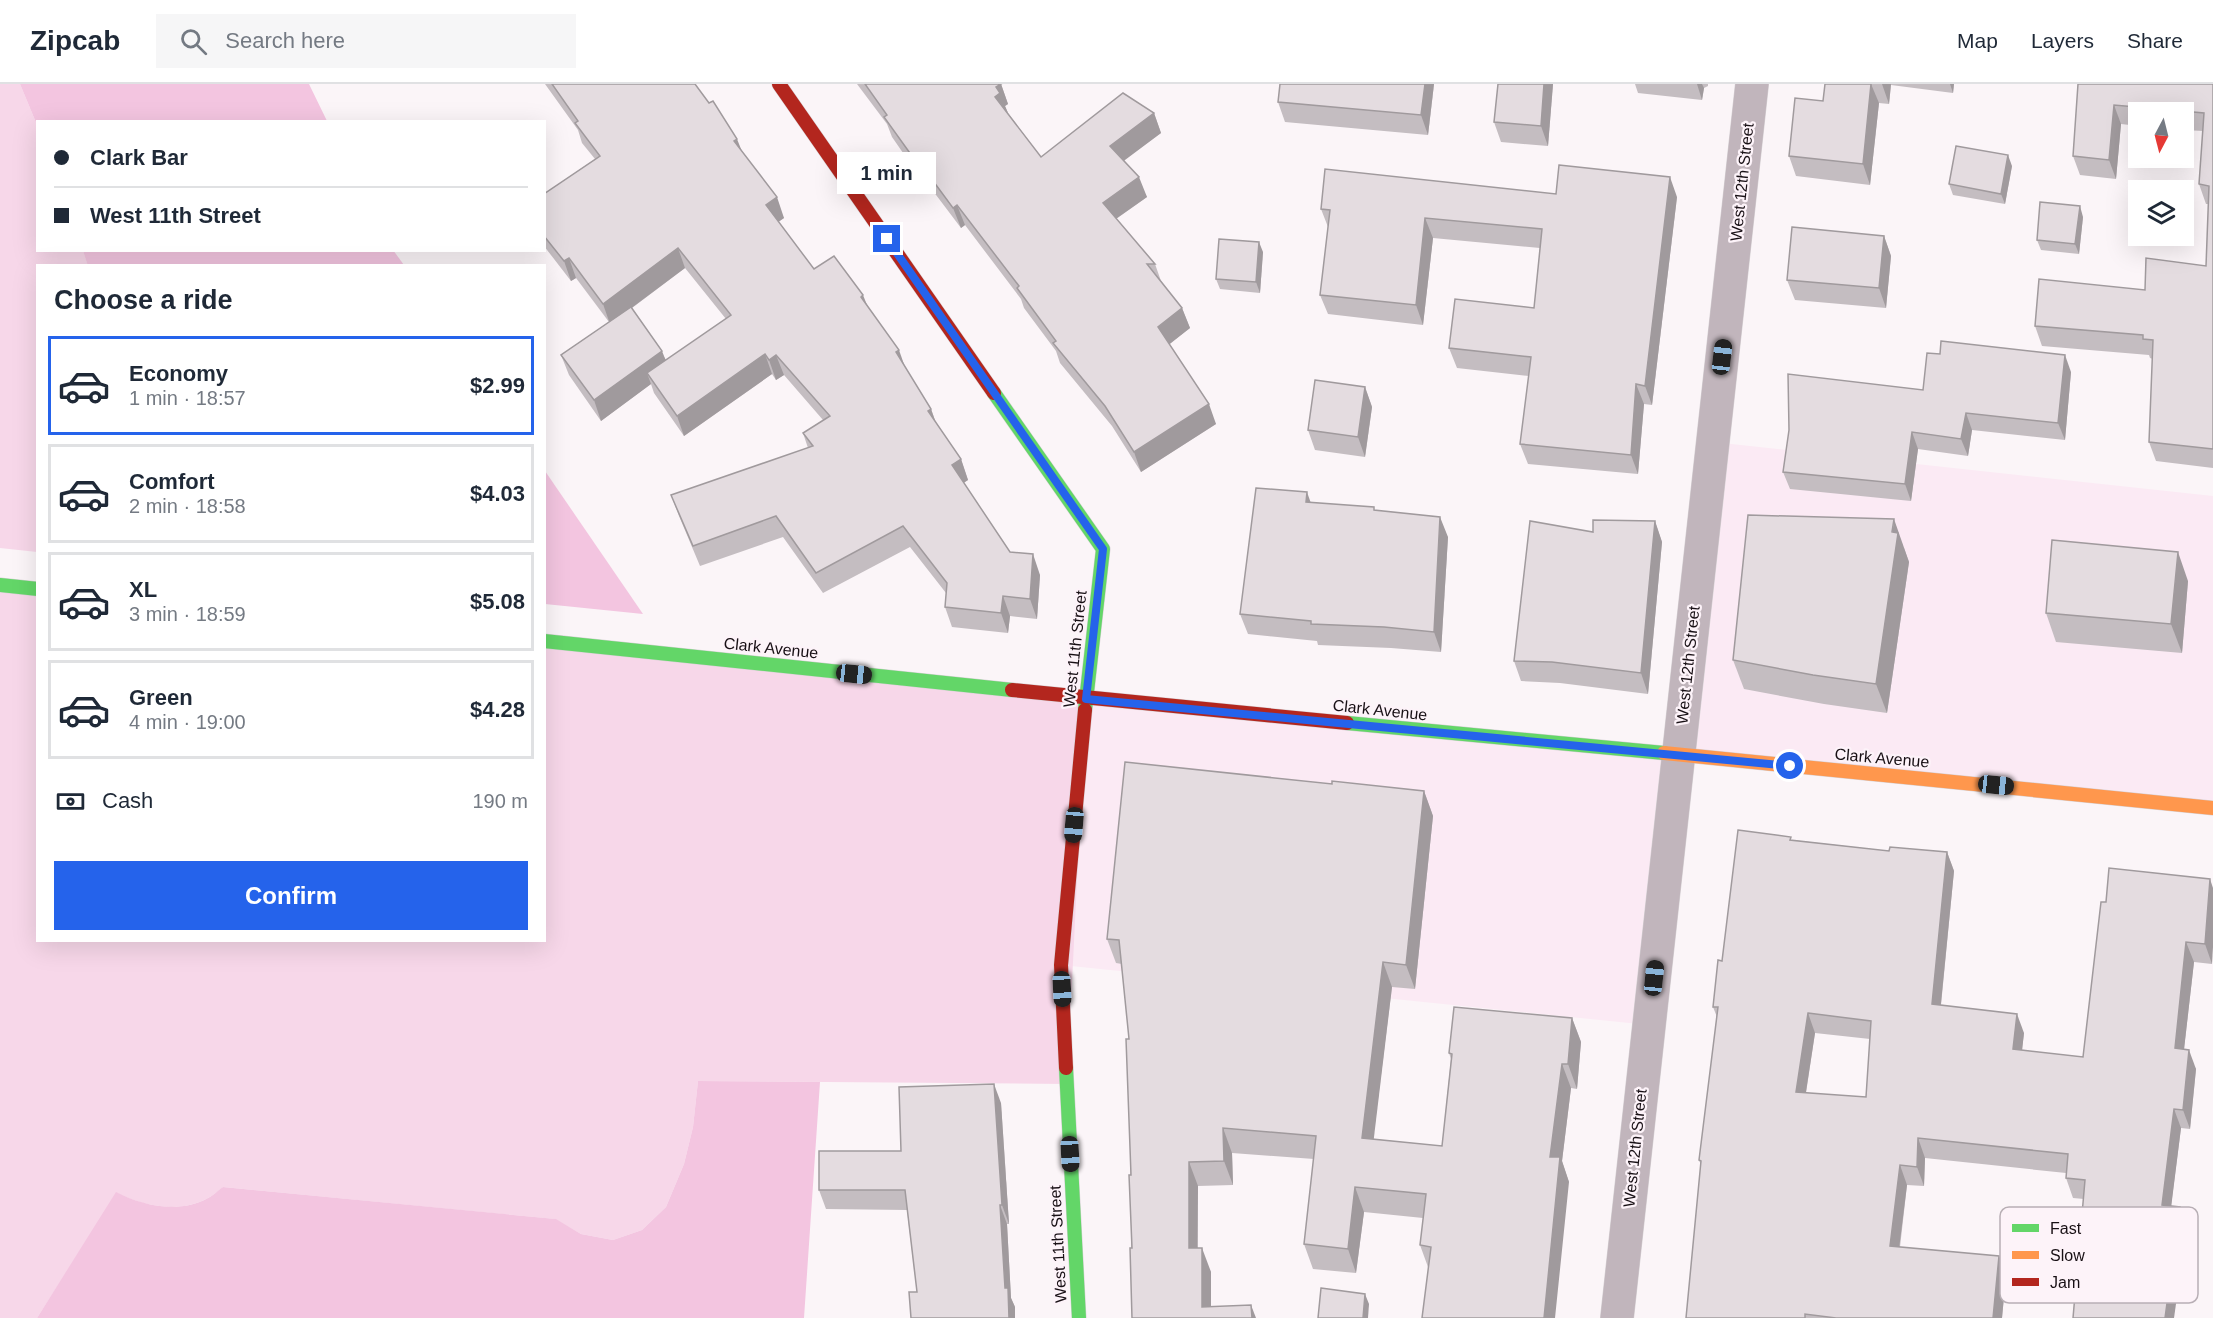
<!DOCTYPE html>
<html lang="en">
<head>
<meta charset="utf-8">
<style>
	body { margin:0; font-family:Arial,sans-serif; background:#f6f6f7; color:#1f2937; height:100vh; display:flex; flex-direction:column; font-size:22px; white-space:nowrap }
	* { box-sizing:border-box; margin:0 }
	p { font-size:20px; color:#747a83 }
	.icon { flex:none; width:33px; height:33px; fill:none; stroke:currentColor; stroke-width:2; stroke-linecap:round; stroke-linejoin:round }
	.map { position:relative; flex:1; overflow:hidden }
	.drawer { position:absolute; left:36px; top:180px; width:510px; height:678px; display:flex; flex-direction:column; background:#fff; border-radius:0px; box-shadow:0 6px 24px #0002 }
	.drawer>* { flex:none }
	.hud { position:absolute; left:36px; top:36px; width:510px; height:132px; border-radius:0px; box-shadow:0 6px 24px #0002; display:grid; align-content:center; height:132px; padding:0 18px; background:#fff }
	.needle { width:39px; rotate:187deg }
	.fabs { position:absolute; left:2128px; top:18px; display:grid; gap:12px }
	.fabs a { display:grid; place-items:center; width:66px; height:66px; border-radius:0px; background:#fff; box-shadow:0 6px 24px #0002; font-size:30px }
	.end { position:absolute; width:27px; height:27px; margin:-14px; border:8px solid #2563eb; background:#fff; box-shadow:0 0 0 3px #fff }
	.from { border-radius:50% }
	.bubble { position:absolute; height:42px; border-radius:0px; background:#fff; box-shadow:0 6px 24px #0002; font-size:20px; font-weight:700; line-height:42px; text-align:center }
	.car { position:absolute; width:18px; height:36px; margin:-18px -9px; border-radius:8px; box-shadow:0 0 4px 2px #0007; background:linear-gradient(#222 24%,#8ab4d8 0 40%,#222 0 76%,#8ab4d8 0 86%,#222 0) }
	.hud b { display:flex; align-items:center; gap:21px; height:57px; font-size:22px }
	.hud b+b { border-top:2px solid #e0e1e3 }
	.hud i { width:15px; height:15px; background:#1f2937 }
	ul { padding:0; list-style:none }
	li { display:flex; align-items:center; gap:18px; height:99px; margin:0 12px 9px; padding:0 6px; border:3px solid #e0e1e3; border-radius:0px }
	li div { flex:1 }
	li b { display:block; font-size:22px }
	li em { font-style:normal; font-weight:700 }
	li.active { border-color:#2563eb }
	li>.icon { width:54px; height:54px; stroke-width:1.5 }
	h2 { padding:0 18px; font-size:27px; line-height:72px }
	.pay { display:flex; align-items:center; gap:15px; height:66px; padding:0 18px; font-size:22px }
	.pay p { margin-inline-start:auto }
	.button { display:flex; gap:12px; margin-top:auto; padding:12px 18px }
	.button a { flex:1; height:69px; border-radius:0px; background:#2563eb; color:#fff; font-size:24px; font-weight:700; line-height:69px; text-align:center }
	header { display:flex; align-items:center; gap:36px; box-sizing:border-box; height:84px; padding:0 30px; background:#fff; border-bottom:2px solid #e0e1e3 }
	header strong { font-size:28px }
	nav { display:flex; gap:33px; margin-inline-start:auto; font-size:21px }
	.search { width:420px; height:54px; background:#f6f6f7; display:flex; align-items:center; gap:15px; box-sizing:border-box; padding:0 21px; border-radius:0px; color:#747a83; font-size:22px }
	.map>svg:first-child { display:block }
	.built { fill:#fbeaf4 }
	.green { fill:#f7d7e9 }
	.forest { fill:#f3c5e0 }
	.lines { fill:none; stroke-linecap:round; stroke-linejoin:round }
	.street-casing { stroke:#d6d1d4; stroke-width:34 }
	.fast-casing { stroke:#d6d1d4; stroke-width:15 }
	.slow-casing { stroke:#d6d1d4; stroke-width:15 }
	.jam-casing { stroke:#d6d1d4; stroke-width:15 }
	.street { stroke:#c1b5bc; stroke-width:33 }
	.fast { stroke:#63d668; stroke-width:14 }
	.slow { stroke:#ff974d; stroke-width:14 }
	.jam { stroke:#b3261e; stroke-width:14 }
	.wall { fill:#c4bdc1; fill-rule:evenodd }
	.shaded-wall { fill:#a09a9d }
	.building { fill:#e4dce0; stroke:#a09a9d; stroke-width:1.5; fill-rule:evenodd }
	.route { stroke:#2563eb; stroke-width:8 }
	.labels { text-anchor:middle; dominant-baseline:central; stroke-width:4.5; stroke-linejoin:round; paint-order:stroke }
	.street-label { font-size:16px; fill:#181015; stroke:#fdf3f9 }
	.key { fill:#fdf3f9; stroke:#b8afb5; stroke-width:1.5 }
	.key-label { font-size:16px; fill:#181015 }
</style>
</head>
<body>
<header>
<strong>Zipcab</strong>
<div class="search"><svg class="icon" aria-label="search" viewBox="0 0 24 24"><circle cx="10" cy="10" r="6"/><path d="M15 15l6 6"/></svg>Search here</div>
<nav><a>Map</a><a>Layers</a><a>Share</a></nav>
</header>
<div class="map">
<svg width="2213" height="1234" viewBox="0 0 2213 1234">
	<rect width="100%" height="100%" fill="#fbf5f8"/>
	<path class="built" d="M1713 358 2213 412V724L1678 672 1649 941 1061 881 1086 614 1678 672Z"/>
	<g class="green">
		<path d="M0 0H20L37 41 38 166 83 167 88 181 38 182 37 468 0 464Z"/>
		<path d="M0 501 37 505 38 856H544L545 557 1086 614 1067 1000 698 997 693 1043 684 1080 666 1123 642 1146 613 1156 581 1150 555 1135 223 1103C219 1106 214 1111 208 1114 180 1130 143 1122 117 1109L37 1234H0Z"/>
	</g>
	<g class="forest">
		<path d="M20 0H309L327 37 38 38 37 41Z"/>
		<path d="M393 166 404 181 88 182 83 167Z"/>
		<path d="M544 387H545L643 530 545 520Z"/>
		<path d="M698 997 820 998 804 1234H37L116 1108C143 1122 180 1130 208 1114 213 1112 218 1106 223 1103L556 1135 581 1150 613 1156 642 1146 666 1123 684 1080 693 1043Z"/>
	</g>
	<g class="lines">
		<defs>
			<path id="street" d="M1617 1234 1752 0"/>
			<g id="fast">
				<path d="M994 309 1103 465 1085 626"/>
				<path d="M0 501 38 505"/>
				<path d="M544 557 1012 606"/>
				<path d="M1347 639 1664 669"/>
				<path d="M1066 984 1079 1234"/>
			</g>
			<path id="slow" d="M1664 669 2213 724"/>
			<g id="jam">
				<path d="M779 0 994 309"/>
				<path d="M1012 606 1347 639"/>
				<path d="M1066 984 1061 881 1085 626"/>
			</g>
		</defs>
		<use href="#street" class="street-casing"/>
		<use href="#fast" class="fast-casing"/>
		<use href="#slow" class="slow-casing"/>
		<use href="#jam" class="jam-casing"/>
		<use href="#street" class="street"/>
		<use href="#fast" class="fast"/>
		<use href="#slow" class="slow"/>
		<use href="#jam" class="jam"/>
	</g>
	<g class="wall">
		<path d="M545 0H695L742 67 784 134 778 138 814 185 867 222 931 325 936 339 961 375 968 396 963 399 1010 468 1040 491 1037 535 1010 532 1008 549 952 543 945 523 946 509 910 463 823 509 783 453 700 482 679 432 671 411 808 364 803 349 823 336 784 291 776 296 772 290 684 352 654 309 651 300 601 337 569 291 561 271 609 238 576 194 571 197 544 162V110L595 75 582 59 578 46ZM685 184 726 235 666 276 632 224Z"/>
		<path d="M857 0H1001L1008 20 1005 22 1008 29 1041 73 1154 29 1161 49 1124 76 1147 113 1116 135 1155 180 1161 197 1182 224 1190 244 1169 260 1216 340 1141 388 1112 342 1060 279 1056 267 1024 224 1021 215 965 141 961 144 921 91 919 92 892 53 887 40Z"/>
		<path d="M1280 0H1434L1428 51 1285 38 1278 18Z"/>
		<path d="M1498 0H1553L1548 62 1501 58 1494 38Z"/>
		<path d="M1635 0H1708V2L1704 4 1702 16 1638 9Z"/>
		<path d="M1825 0H1954L1953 9 1891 1 1889 20 1879 19 1870 101 1796 92 1789 72 1823 17Z"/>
		<path d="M2078 0H2213V384L2156 377 2149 358 2153 275 2150 274 2149 271 2042 262 2035 242 2145 206 2206 182 2209 120H2206L2199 100 2203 47 2184 46V28H2139V42L2121 40 2116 95 2080 91 2073 72Z"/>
		<path d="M2012 82 2005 120 1953 111 1949 100Z"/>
		<path d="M1556 110 1677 113 1652 321 1644 320 1638 390 1528 380 1520 360 1529 292 1457 284 1449 264 1534 224 1540 164 1433 154 1423 241 1328 230 1320 211 1328 143 1321 125Z"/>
		<path d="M2083 133 2079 170 2041 166 2037 156Z"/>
		<path d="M1884 152 1891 172 1886 224 1795 216 1787 196Z"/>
		<path d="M1263 168 1260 209 1220 205 1216 195Z"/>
		<path d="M2071 288 2065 356 1972 346 1968 372 1918 365 1911 417 1790 405 1783 388 1923 306Z"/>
		<path d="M1365 303 1372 323 1365 373 1315 366 1308 346Z"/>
		<path d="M1311 419 1375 427 1448 453 1441 568 1391 564 1318 561 1317 557 1248 550 1240 530Z"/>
		<path d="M1655 437 1662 458 1648 610 1560 599 1521 597 1514 577 1593 448Z"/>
		<path d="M1904 464 1909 478 1887 629 1824 620 1744 605 1733 576Z"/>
		<path d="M2188 497 2182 569 2056 558 2046 529Z"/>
		<path d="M1332 700 1424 707 1433 732 1415 905 1392 903 1373 1055 1442 1062 1451 975 1449 969 1572 934 1581 958 1577 1005 1571 1004 1562 1077 1569 1098 1428 1183 1420 1161 1423 1134 1364 1128 1356 1189 1313 1185 1304 1160 1314 1075 1232 1069 1233 1101 1198 1102V1164L1211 1188V1222L1132 1234 1129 955 1122 880 1116 879 1107 855Z"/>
		<path d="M1792 756 1889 767 1947 768 1954 787 1941 921 2024 949 2022 966 2083 973 2106 818 2210 795 2212 880 2194 878 2184 965 2196 985 2190 1045 2181 1044 2171 1122 2180 1123 2187 1142 2084 1115 2073 1114 2066 1094V1089L1925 1074 1924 1102 1907 1101 1900 1163 1999 1172 2006 1191 2002 1234H1686L1701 1081 1699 1076 1717 933 1713 923 1722 877ZM1815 949 1870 955 1866 1013 1806 1009Z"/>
		<path d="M1001 1019 1009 1140H1007L1011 1214 1015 1223 917 1208 907 1126 826 1125 819 1106Z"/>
	</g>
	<g class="shaded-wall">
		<path d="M1001 0 1008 20 1005 22 1008 29 995 13 996 3Z"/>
		<path d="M1425 0H1434L1428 51 1421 31Z"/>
		<path d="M1544 0H1553L1548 62 1541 42Z"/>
		<path d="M1697 0H1702L1704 4 1702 16Z"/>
		<path d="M1871 0 1879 19 1870 101 1863 80Z"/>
		<path d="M1882 0H1891L1889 20Z"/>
		<path d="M1950 0H1954L1953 9Z"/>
		<path d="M2114 21 2121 40 2116 95 2109 76Z"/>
		<path d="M1154 29 1161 49 1117 82 1110 62Z"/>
		<path d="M737 55 745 75 734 57Z"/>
		<path d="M914 71 921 91 919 92 912 72Z"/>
		<path d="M2008 71 2012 82 2005 120 2001 110Z"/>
		<path d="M1139 93 1147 113 1110 139 1103 119Z"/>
		<path d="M1670 93 1677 113 1652 321 1645 302Z"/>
		<path d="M777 113 784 134 774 141 766 121Z"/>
		<path d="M957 121 965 141 961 144 953 124Z"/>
		<path d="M2080 122 2083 133 2079 170 2075 160Z"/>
		<path d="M1425 134 1433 154 1423 241 1416 221Z"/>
		<path d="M1884 152 1891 172 1886 224 1879 204Z"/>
		<path d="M1259 158 1263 168 1260 209 1256 198Z"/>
		<path d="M678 164 685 184 610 240 603 220Z"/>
		<path d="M569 174 576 194 571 197 564 177Z"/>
		<path d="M863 211 871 231 861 213Z"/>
		<path d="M1182 224 1190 244 1166 263 1158 243Z"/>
		<path d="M899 266 906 286 896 268Z"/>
		<path d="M662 267 670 287 647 289 651 300 601 337 594 316Z"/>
		<path d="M765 270 772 290 684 352 677 332Z"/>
		<path d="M776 271 784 291 776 296 769 276Z"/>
		<path d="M2065 271 2071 288 2065 356 2058 339Z"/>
		<path d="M1636 300 1644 320 1638 390 1631 371Z"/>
		<path d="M1365 303 1372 323 1365 373 1358 353Z"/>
		<path d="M1209 320 1216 340 1141 388 1134 368Z"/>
		<path d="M931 325 938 345 928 327Z"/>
		<path d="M1966 329 1972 346 1968 372 1961 355Z"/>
		<path d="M1912 348 1918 365 1911 417 1905 400Z"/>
		<path d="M961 375 968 396 959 402 952 381Z"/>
		<path d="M1307 408 1314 428 1306 418Z"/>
		<path d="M1440 433 1448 453 1441 568 1434 548Z"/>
		<path d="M1894 435 1909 478 1887 629 1876 600Z"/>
		<path d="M1655 437 1662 458 1648 610 1641 589Z"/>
		<path d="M2178 468 2188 497 2182 569 2171 540Z"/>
		<path d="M1033 470 1040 491 1037 535 1030 515Z"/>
		<path d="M1003 512 1010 532 1008 549 1001 529Z"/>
		<path d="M1424 707 1433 732 1415 905 1406 881Z"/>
		<path d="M1947 768 1954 787 1939 939 1932 920Z"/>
		<path d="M2210 795 2213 804V863L2212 880 2205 860Z"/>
		<path d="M2186 858 2194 878 2182 983 2175 964Z"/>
		<path d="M1383 878 1392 903 1371 1078 1362 1054Z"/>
		<path d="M1808 929 1815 949 1803 1027 1796 1008Z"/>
		<path d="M2017 930 2024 949 2020 984 2013 965Z"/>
		<path d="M1572 934 1581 958 1577 1005 1568 980Z"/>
		<path d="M2189 966 2196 985 2190 1045 2183 1026Z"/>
		<path d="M1562 980 1571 1004 1562 1077 1569 1098 1555 1234H1544L1550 1073Z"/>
		<path d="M994 1000 1001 1019 1009 1140 1002 1121Z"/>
		<path d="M2174 1025 2181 1044 2169 1140 2162 1121Z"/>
		<path d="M1223 1044 1232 1069 1233 1101 1224 1077Z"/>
		<path d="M1918 1054 1925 1074 1924 1102 1917 1083Z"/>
		<path d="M1189 1078 1198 1102 1197 1188 1189 1164Z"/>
		<path d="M1900 1081 1907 1101 1897 1181 1890 1162Z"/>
		<path d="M1355 1103 1364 1128 1356 1189 1348 1165Z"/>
		<path d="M1000 1121 1007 1140 1011 1214 1015 1223V1234H1009L1005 1204Z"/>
		<path d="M2180 1123 2187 1142 2174 1234H2165Z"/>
		<path d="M1202 1164 1211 1188V1234L1202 1223Z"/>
		<path d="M1999 1172 2006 1191 2002 1234H1993Z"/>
		<path d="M1365 1210 1369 1220 1368 1234H1363Z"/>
		<path d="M1251 1221 1256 1234H1252Z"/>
	</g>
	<g class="building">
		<path d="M552 0H695L709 19 713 17 737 55 734 57 777 113 766 121 814 185 834 172 863 211 861 213 899 266 896 268 931 325 928 327 961 375 952 381 1010 468 1033 470 1030 515 1003 512 1001 529 945 523 947 499 903 442 816 489 776 432 693 462 671 411 813 362 803 349 830 332 776 271 769 276 765 270 677 332 647 289 731 231 678 164 603 220 569 174 564 177 544 152V110L600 72 575 39 578 37Z"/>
		<path d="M865 0H1001L996 3 1000 9 995 13 1041 73 1123 9 1154 29 1110 62 1139 93 1103 119 1155 180H1147L1182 224 1158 243 1209 320 1134 368 1105 322 1053 259 1056 257 1017 204 1019 202 957 121 953 124 914 71 912 72 884 33 887 31Z"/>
		<path d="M1280 0H1425L1421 31 1278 18Z"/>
		<path d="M1498 0H1544L1541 42 1494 38Z"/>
		<path d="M1825 0H1871L1863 80 1789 72 1795 14 1823 17Z"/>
		<path d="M2078 0H2213V365L2149 358 2153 256 2143 255V251L2035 242 2039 195 2145 206 2146 174 2206 182 2209 102 2199 100 2204 29 2114 21 2109 76 2073 72Z"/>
		<path d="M1956 62 2008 71 2001 110 1949 100Z"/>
		<path d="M1559 81 1670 93 1645 302 1636 300 1631 371 1520 360 1531 273 1449 264 1455 215 1534 224 1542 145 1425 134 1416 221 1320 211 1330 126 1321 125 1325 85 1556 110Z"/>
		<path d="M2040 118 2080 122 2075 160 2037 156Z"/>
		<path d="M1792 143 1884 152 1879 204 1787 196Z"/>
		<path d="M1219 155 1259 158 1256 198 1216 195Z"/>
		<path d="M631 223 662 267 594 316 561 271Z"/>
		<path d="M1941 257 2065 271 2058 339 1966 329 1961 355 1912 348 1905 400 1783 388 1789 346 1788 290 1923 306 1927 269 1940 270Z"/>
		<path d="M1315 296 1365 303 1358 353 1308 346Z"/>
		<path d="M1256 404 1307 408 1306 418 1374 423V426L1440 433 1434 548 1384 543 1311 540V537L1240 530Z"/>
		<path d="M1748 431 1894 435 1892 448 1898 449 1876 600 1813 591 1733 576Z"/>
		<path d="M1593 436 1655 437 1641 589 1552 578 1514 577 1530 437 1593 448Z"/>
		<path d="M2052 456 2178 468 2171 540 2046 529Z"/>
		<path d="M1125 678 1332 700V697L1424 707 1406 881 1383 878 1362 1054 1442 1062 1452 970 1449 969 1454 923 1572 934 1568 980H1562L1550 1073H1560L1544 1234H1422L1431 1163 1420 1161 1426 1110 1355 1103 1348 1165 1304 1160 1316 1052 1223 1044 1224 1077 1189 1078V1164H1202V1223L1251 1221 1252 1234H1132L1130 1164H1132L1129 1091H1131L1126 955H1129L1119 856 1107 855Z"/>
		<path d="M1738 746 1791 753 1790 756 1889 767 1890 763 1947 768 1932 920 2017 930 2013 965 2083 973 2101 818H2106L2109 784 2210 795 2205 860 2186 858 2175 964 2189 966 2183 1026 2174 1025 2162 1121 2180 1123 2165 1234H2073L2085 1096 2066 1094 2068 1070 1918 1054 1917 1083 1900 1081 1890 1162 1999 1172 1993 1234H1836L1805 1230V1234H1686L1701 1077 1699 1076 1718 923H1713L1718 876 1722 877ZM1808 929 1871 937 1866 1013 1796 1008Z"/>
		<path d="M994 1000 1002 1121H1000L1005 1204H1008L1009 1234H911L909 1208H917L905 1106H819V1067H901L899 1003Z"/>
		<path d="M1321 1204 1365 1210 1363 1234H1318Z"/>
	</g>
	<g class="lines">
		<path class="route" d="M887 155 1103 465 1086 615 1790 682"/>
	</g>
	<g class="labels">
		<g class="street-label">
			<text transform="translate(1742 98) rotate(-84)">West 12th Street</text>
			<text transform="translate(771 564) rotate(6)">Clark Avenue</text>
			<text transform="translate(1075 565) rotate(-84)">West 11th Street</text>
			<text transform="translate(1688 581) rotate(-84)">West 12th Street</text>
			<text transform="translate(1380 626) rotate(6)">Clark Avenue</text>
			<text transform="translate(1882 674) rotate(5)">Clark Avenue</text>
			<text transform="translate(1635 1064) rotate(-84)">West 12th Street</text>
			<text transform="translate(1058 1160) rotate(-93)">West 11th Street</text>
		</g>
	</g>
	<rect x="2000" y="1123" width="198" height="96" rx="9" class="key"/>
	<rect x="2012" y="1140" width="27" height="8" fill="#63d668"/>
	<rect x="2012" y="1167" width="27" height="8" fill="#ff974d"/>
	<rect x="2012" y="1194" width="27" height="8" fill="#b3261e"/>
	<g class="key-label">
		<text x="2050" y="1150">Fast</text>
		<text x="2050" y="1177">Slow</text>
		<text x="2050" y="1204">Jam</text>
	</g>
</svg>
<div class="fabs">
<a><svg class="needle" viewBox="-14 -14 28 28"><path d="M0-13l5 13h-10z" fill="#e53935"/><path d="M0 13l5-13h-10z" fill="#747a83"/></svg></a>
<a><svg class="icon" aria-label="layers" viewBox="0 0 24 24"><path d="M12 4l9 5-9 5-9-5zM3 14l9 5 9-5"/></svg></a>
</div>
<i class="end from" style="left:1790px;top:682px"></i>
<i class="end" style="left:887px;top:155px"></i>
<div class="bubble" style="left:837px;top:68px;width:99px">1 min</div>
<i class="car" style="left:1722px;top:273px;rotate:7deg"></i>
<i class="car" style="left:854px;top:590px;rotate:96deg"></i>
<i class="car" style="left:1996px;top:701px;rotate:96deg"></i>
<i class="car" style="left:1074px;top:741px;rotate:185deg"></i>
<i class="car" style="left:1654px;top:894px;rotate:6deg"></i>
<i class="car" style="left:1062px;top:905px;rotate:177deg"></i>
<i class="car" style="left:1070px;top:1070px;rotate:177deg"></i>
<div class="hud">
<b><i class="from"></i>Clark Bar</b>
<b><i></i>West 11th Street</b>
</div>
<section class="drawer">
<h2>Choose a ride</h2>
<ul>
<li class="active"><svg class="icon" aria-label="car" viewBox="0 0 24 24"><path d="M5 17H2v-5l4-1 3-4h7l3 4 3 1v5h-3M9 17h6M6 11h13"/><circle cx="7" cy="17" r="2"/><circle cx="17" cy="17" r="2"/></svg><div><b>Economy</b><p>1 min · 18:57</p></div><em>$2.99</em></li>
<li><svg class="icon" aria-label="car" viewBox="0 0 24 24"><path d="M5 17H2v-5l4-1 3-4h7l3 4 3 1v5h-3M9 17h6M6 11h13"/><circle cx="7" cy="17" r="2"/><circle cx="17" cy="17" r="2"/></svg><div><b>Comfort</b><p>2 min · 18:58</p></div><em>$4.03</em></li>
<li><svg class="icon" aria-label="car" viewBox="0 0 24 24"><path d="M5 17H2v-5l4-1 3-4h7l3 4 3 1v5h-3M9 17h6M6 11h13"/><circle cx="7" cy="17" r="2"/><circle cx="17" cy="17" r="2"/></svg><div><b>XL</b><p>3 min · 18:59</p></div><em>$5.08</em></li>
<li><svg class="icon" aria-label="car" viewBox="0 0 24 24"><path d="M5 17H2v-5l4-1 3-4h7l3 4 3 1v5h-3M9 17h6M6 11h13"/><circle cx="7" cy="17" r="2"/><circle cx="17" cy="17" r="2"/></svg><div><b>Green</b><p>4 min · 19:00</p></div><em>$4.28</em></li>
</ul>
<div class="pay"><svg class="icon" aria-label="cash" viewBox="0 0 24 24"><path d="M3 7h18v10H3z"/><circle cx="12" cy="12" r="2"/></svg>Cash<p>190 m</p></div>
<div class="button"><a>Confirm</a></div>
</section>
</div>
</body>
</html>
